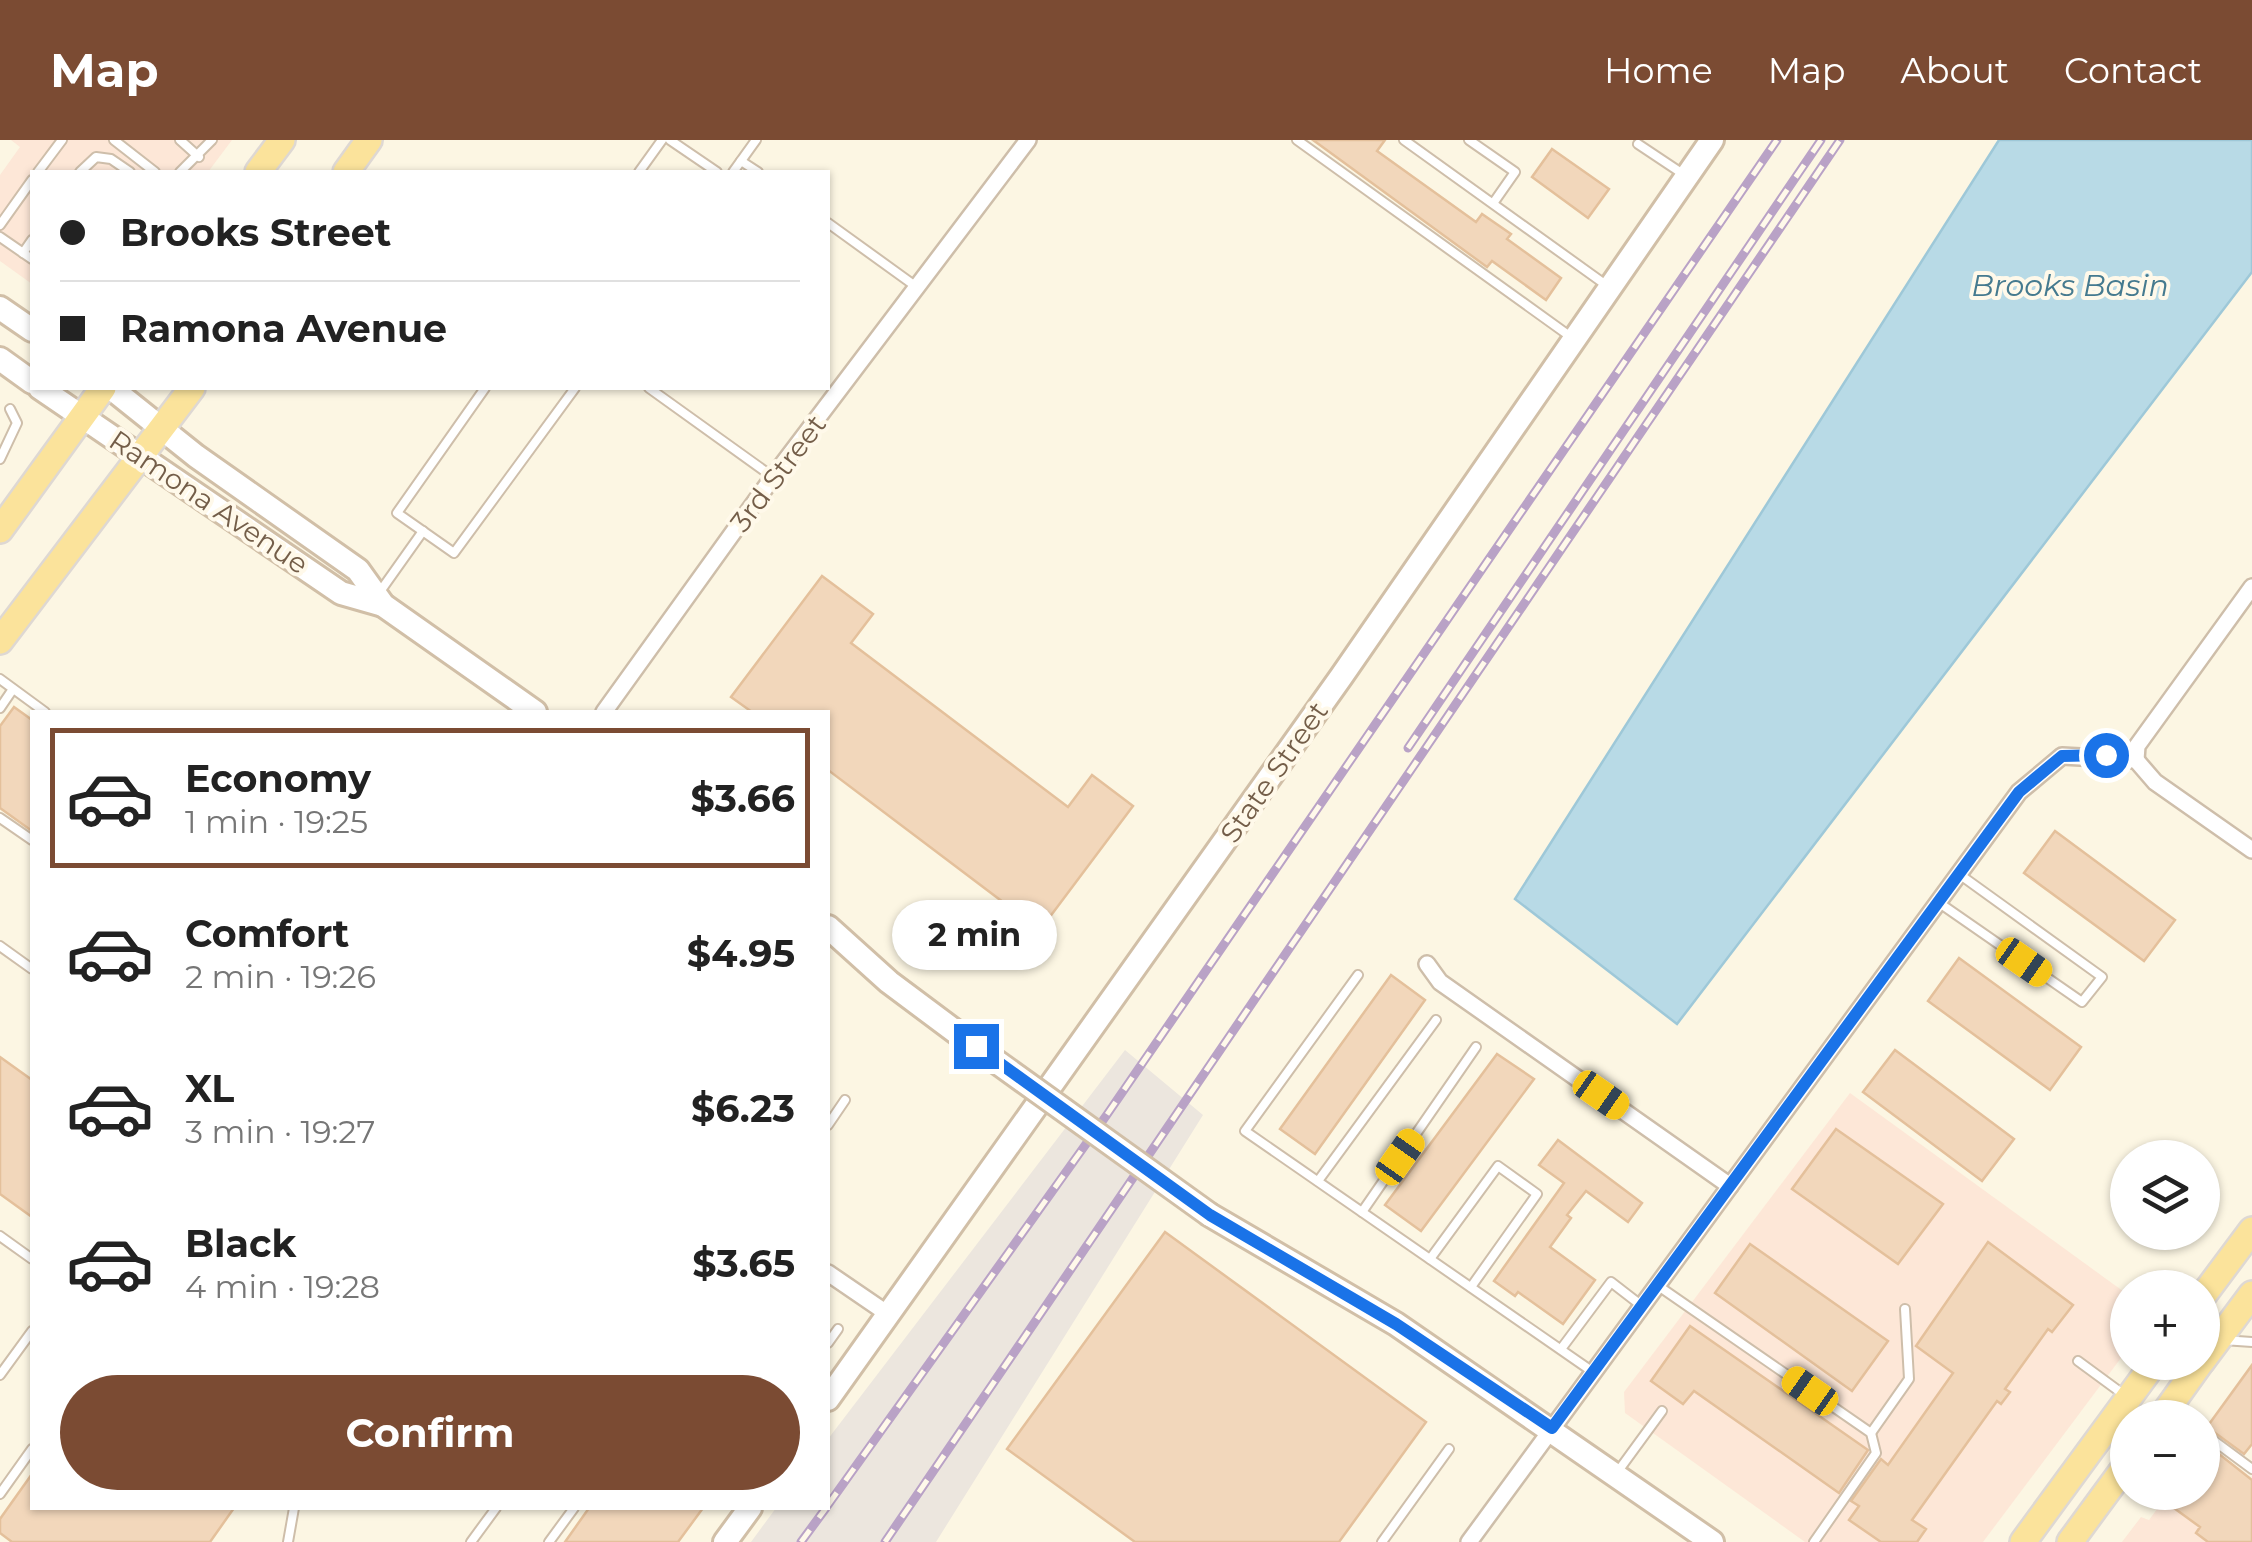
<!DOCTYPE html>
<html lang="en">
<head>
<meta charset="utf-8">
<style>
	body { margin:0; font-family:Montserrat,sans-serif; background:#f2f2f2; color:#222; height:100vh; display:flex; flex-direction:column; font-size:38px; white-space:nowrap }
	* { box-sizing:border-box; margin:0 }
	p { font-size:32px; color:#767676 }
	.icon { flex:none; width:55px; height:55px; fill:none; stroke:currentColor; stroke-width:2; stroke-linecap:round; stroke-linejoin:round }
	.map { position:relative; flex:1; overflow:hidden }
	.side { position:absolute; left:30px; top:570px; width:800px; height:800px; display:flex; flex-direction:column; background:#fff; border-radius:0px; box-shadow:0 2px 8px #0004 }
	.side>* { flex:none }
	.hud { position:absolute; left:30px; top:30px; width:800px; height:220px; border-radius:0px; box-shadow:0 2px 8px #0004; display:grid; align-content:center; height:220px; padding:0 30px; background:#fff }
	.tools { position:absolute; left:2110px; top:1000px; display:grid; gap:20px }
	.tools a { display:grid; place-items:center; width:110px; height:110px; border-radius:50%; background:#fff; box-shadow:0 2px 8px #0004; font-size:50px }
	.end { position:absolute; width:45px; height:45px; margin:-22px; border:12px solid #1a73e8; background:#fff; box-shadow:0 0 0 5px #fff }
	.from { border-radius:50% }
	.bubble { position:absolute; height:70px; border-radius:35px; background:#fff; box-shadow:0 2px 8px #0004; font-size:32px; font-weight:700; line-height:70px; text-align:center }
	.car { position:absolute; width:30px; height:60px; margin:-30px -15px; border-radius:12px; box-shadow:0 0 8px 2px #0007; background:linear-gradient(#f5c518 24%,#345 0 40%,#f5c518 0 76%,#345 0 86%,#f5c518 0) }
	.hud b { display:flex; align-items:center; gap:35px; height:95px; font-size:38px }
	.hud b+b { border-top:2px solid #e0e0e0 }
	.hud i { width:25px; height:25px; background:#222 }
	ul { padding:18px 0 0; list-style:none }
	li { display:flex; align-items:center; gap:30px; height:140px; margin:0 20px 15px; padding:0 10px; border:5px solid transparent; border-radius:0px }
	li div { flex:1 }
	li b { display:block; font-size:38px }
	li em { font-style:normal; font-weight:700 }
	li.current { border-color:#7b4b33 }
	li>.icon { width:90px; height:90px; stroke-width:1.5 }
	.action { display:flex; gap:20px; margin-top:auto; padding:20px 30px }
	.action a { flex:1; height:115px; border-radius:60px; background:#7b4b33; color:#fff; font-size:40px; font-weight:700; line-height:115px; text-align:center }
	header { display:flex; align-items:center; gap:60px; box-sizing:border-box; height:140px; padding:0 50px; background:#7b4b33; color:#fff }
	header strong { font-size:48px }
	nav { display:flex; gap:55px; margin-inline-start:auto; font-size:35px }
	.map>svg:first-child { display:block }
	.commercial { fill:#fde7d7 }
	.industrial { fill:#ece6de }
	.water { fill:#b8dae6; stroke:#9ec8d8; stroke-width:2.5 }
	.building { fill:#f2d7bb; stroke:#e4c09b; stroke-width:2.5 }
	.lines { fill:none; stroke-linecap:round; stroke-linejoin:round }
	.lane-casing { stroke:#cebeaa; stroke-width:12 }
	.street-casing { stroke:#cebeaa; stroke-width:20 }
	.secondary-casing { stroke:#d1bfa7; stroke-width:28 }
	.primary-casing { stroke:#ded8d3; stroke-width:30 }
	.lane { stroke:#fff; stroke-width:8 }
	.street { stroke:#fff; stroke-width:15 }
	.secondary { stroke:#fff; stroke-width:22 }
	.primary { stroke:#fbe39b; stroke-width:25 }
	.rail-casing { stroke:#b9a2c6; stroke-width:9 }
	.rail { stroke:#fff9ea; stroke-width:5; stroke-dasharray:15; stroke-linecap:butt }
	.secondary-bridge-casing { stroke:#d1bfa7; stroke-width:28; stroke-linecap:butt }
	.secondary-bridge { stroke:#fff; stroke-width:22 }
	.route { stroke:#1a73e8; stroke-width:12 }
	.labels { text-anchor:middle; dominant-baseline:central; stroke-width:8; stroke-linejoin:round; paint-order:stroke }
	.street-label { font-size:28px; fill:#745e49; stroke:#fff9ea }
	.water-label { font-size:30px; font-style:italic; fill:#457a8f; stroke:#fff9ea }
</style>
</head>
<body>
<header>
<strong>Map</strong>
<nav><a>Home</a><a>Map</a><a>About</a><a>Contact</a></nav>
</header>
<div class="map">
<svg width="2252" height="1402" viewBox="0 0 2252 1402">
	<rect width="100%" height="100%" fill="#fcf6e3"/>
	<g class="commercial">
		<path d="M11 0H232L208 32H32V144L0 121V35L20 7Z"/>
		<path d="M1850 953 2127 1154V1210L1983 1402H1805L1625 1273 1624 1252Z"/>
		<path d="M2206 1303 2252 1338V1402H2122L2141 1377 2149 1380 2169 1353 2202 1352Z"/>
	</g>
	<path class="industrial" d="M1125 910 1203 975 936 1402H751L776 1368H828V1299Z"/>
	<path class="water" d="M1999 0H2252V132L1677 884 1515 759Z"/>
	<g class="building">
		<path d="M1313 0H1385L1377 11 1476 82 1482 74 1511 94 1507 99 1561 138 1546 160 1492 121 1487 127Z"/>
		<path d="M1552 9 1609 49 1588 78 1532 37Z"/>
		<path d="M822 436 873 474 851 503 1068 667 1092 635 1133 666 1040 790 828 630V572H752L731 557Z"/>
		<path d="M14 567 32 580V691L0 668V586Z"/>
		<path d="M2055 691 2175 780 2144 821 2024 733Z"/>
		<path d="M1959 818 2081 907 2050 950 1928 861Z"/>
		<path d="M1391 835 1425 860 1315 1014 1280 989Z"/>
		<path d="M1895 910 2014 999 1982 1041 1863 952Z"/>
		<path d="M1497 914 1534 939 1421 1091 1385 1065Z"/>
		<path d="M0 917 32 940V1077L0 1054Z"/>
		<path d="M1836 989 1943 1064 1898 1124 1792 1049Z"/>
		<path d="M1558 1000 1642 1063 1628 1082 1586 1051 1567 1075 1571 1078 1550 1107 1595 1140 1563 1184 1518 1152 1515 1156 1494 1141 1564 1043 1539 1025Z"/>
		<path d="M1165 1092 1426 1282 1339 1402H1135L1007 1309Z"/>
		<path d="M1988 1102 2073 1165 2052 1192 2048 1189 2005 1249 2010 1252 2001 1264 1997 1261 1912 1380 1926 1389 1917 1402H1881L1849 1380 1859 1366 1851 1361 1881 1319 1888 1325 1953 1233 1916 1206Z"/>
		<path d="M1750 1104 1888 1201 1852 1251 1715 1153Z"/>
		<path d="M1690 1186 1868 1310 1839 1353 1694 1251 1683 1264 1651 1241Z"/>
		<path d="M2252 1225V1304L2244 1314 2207 1287Z"/>
		<path d="M2209 1306 2252 1340V1402H2208L2196 1393 2200 1387 2167 1363 2175 1352H2202V1315Z"/>
		<path d="M32 1334V1368H234L210 1402H12L0 1393V1379Z"/>
		<path d="M589 1368H703L678 1402H565Z"/>
	</g>
	<g class="lines">
		<defs>
			<g id="lane">
				<path d="M114 0 155 32"/>
				<path d="M180 0 199 17"/>
				<path d="M670 0 717 32"/>
				<path d="M1297 0 1571 197"/>
				<path d="M1404 0 1606 145"/>
				<path d="M1469 0 1515 32 1494 62"/>
				<path d="M1638 4 1683 34"/>
				<path d="M741 21 758 32"/>
				<path d="M38 32 62 0"/>
				<path d="M80 32 96 17 111 19 130 32"/>
				<path d="M180 32 212 0"/>
				<path d="M639 32 662 0"/>
				<path d="M733 32 756 0"/>
				<path d="M828 83 918 148"/>
				<path d="M0 85 32 40"/>
				<path d="M0 97 32 119"/>
				<path d="M23 113 32 100"/>
				<path d="M485 248 397 373 454 413 575 248"/>
				<path d="M649 248 773 337"/>
				<path d="M0 319 17 283 10 269"/>
				<path d="M379 453 423 391"/>
				<path d="M0 539 45 572"/>
				<path d="M0 568 13 549"/>
				<path d="M0 678 32 700"/>
				<path d="M1938 762 2082 862 2102 837 1959 734"/>
				<path d="M0 806 32 829"/>
				<path d="M1358 835 1245 991 1593 1232"/>
				<path d="M828 985 845 960"/>
				<path d="M1318 1041 1436 880"/>
				<path d="M1362 1072 1476 907"/>
				<path d="M0 1096 32 1119"/>
				<path d="M1430 1119 1498 1026 1537 1054 1471 1147"/>
				<path d="M1657 1145 1871 1293 1876 1313 1814 1402"/>
				<path d="M2223 1200 2252 1202"/>
				<path d="M828 1203 838 1189"/>
				<path d="M1561 1209 1611 1142 1642 1166"/>
				<path d="M2078 1221 2127 1257"/>
				<path d="M0 1235 32 1191"/>
				<path d="M2202 1292 2252 1329"/>
				<path d="M1871 1293 1909 1239 1905 1169"/>
				<path d="M1616 1334 1662 1271"/>
				<path d="M0 1354 32 1309"/>
				<path d="M288 1402 294 1368"/>
				<path d="M471 1402 496 1368"/>
				<path d="M549 1402 574 1368"/>
				<path d="M1382 1402 1449 1309"/>
			</g>
			<g id="street">
				<path d="M604 572 773 337 1028 0"/>
				<path d="M2136 620 2137 606 2252 447"/>
				<path d="M2136 620 2155 642 2252 710"/>
				<path d="M1427 824 1440 842 1730 1046"/>
				<path d="M828 1133 888 1174"/>
				<path d="M1469 1402 2019 652 2062 616 2136 620"/>
			</g>
			<g id="secondary">
				<path d="M0 168 32 190"/>
				<path d="M0 219 32 242"/>
				<path d="M40 248 341 453 383 465"/>
				<path d="M111 248 196 316 358 430 383 465 535 572"/>
				<path d="M828 787 889 842 976 907"/>
				<path d="M1210 1075 1396 1184 1712 1402"/>
				<path d="M828 1259 1341 537 1712 0"/>
				<path d="M725 1402 750 1368"/>
			</g>
			<g id="primary">
				<path d="M258 32 282 0"/>
				<path d="M346 32 369 0"/>
				<path d="M0 390 103 248"/>
				<path d="M0 501 192 248"/>
				<path d="M2202 1157 2252 1090"/>
				<path d="M2202 1221 2252 1154"/>
				<path d="M2161 1278 2201 1222"/>
				<path d="M2023 1402 2155 1222"/>
				<path d="M2070 1402 2128 1323"/>
			</g>
		</defs>
		<use href="#lane" class="lane-casing"/>
		<use href="#street" class="street-casing"/>
		<use href="#secondary" class="secondary-casing"/>
		<use href="#primary" class="primary-casing"/>
		<use href="#lane" class="lane"/>
		<use href="#street" class="street"/>
		<use href="#secondary" class="secondary"/>
		<use href="#primary" class="primary"/>
		<defs>
			<g id="rail">
				<path d="M1408 608 1821 0"/>
				<path d="M828 1365 1106 976 1777 0"/>
				<path d="M801 1402 826 1368"/>
				<path d="M885 1402 1840 0"/>
			</g>
		</defs>
		<use href="#rail" class="rail-casing"/>
		<use href="#rail" class="rail"/>
		<defs>
			<path id="secondary-bridge" d="M976 907 1210 1075"/>
		</defs>
		<use href="#secondary-bridge" class="secondary-bridge-casing"/>
		<use href="#secondary-bridge" class="secondary-bridge"/>
	</g>
	<g class="lines">
		<path class="route" d="M976 906 1210 1075 1396 1184 1552 1288 2019 652 2062 616 2106 615"/>
	</g>
	<g class="labels">
		<g class="street-label">
			<text transform="translate(778 333) rotate(-53)">3rd Street</text>
			<text transform="translate(209 362) rotate(34)">Ramona Avenue</text>
			<text transform="translate(1274 632) rotate(-55)">State Street</text>
		</g>
		<g class="water-label">
			<text x="2070" y="145">Brooks Basin</text>
		</g>
	</g>
</svg>
<div class="tools">
<a><svg class="icon" aria-label="layers" viewBox="0 0 24 24"><path d="M12 4l9 5-9 5-9-5zM3 14l9 5 9-5"/></svg></a>
<a>+</a>
<a>−</a>
</div>
<i class="end from" style="left:2106px;top:615px"></i>
<i class="end" style="left:976px;top:906px"></i>
<div class="bubble" style="left:892px;top:760px;width:165px">2 min</div>
<i class="car" style="left:2024px;top:822px;rotate:125deg"></i>
<i class="car" style="left:1601px;top:955px;rotate:125deg"></i>
<i class="car" style="left:1400px;top:1017px;rotate:35deg"></i>
<i class="car" style="left:1810px;top:1251px;rotate:305deg"></i>
<div class="hud">
<b><i class="from"></i>Brooks Street</b>
<b><i></i>Ramona Avenue</b>
</div>
<section class="side">
<ul>
<li class="current"><svg class="icon" aria-label="car" viewBox="0 0 24 24"><path d="M5 17H2v-5l4-1 3-4h7l3 4 3 1v5h-3M9 17h6M6 11h13"/><circle cx="7" cy="17" r="2"/><circle cx="17" cy="17" r="2"/></svg><div><b>Economy</b><p>1 min · 19:25</p></div><em>$3.66</em></li>
<li><svg class="icon" aria-label="car" viewBox="0 0 24 24"><path d="M5 17H2v-5l4-1 3-4h7l3 4 3 1v5h-3M9 17h6M6 11h13"/><circle cx="7" cy="17" r="2"/><circle cx="17" cy="17" r="2"/></svg><div><b>Comfort</b><p>2 min · 19:26</p></div><em>$4.95</em></li>
<li><svg class="icon" aria-label="car" viewBox="0 0 24 24"><path d="M5 17H2v-5l4-1 3-4h7l3 4 3 1v5h-3M9 17h6M6 11h13"/><circle cx="7" cy="17" r="2"/><circle cx="17" cy="17" r="2"/></svg><div><b>XL</b><p>3 min · 19:27</p></div><em>$6.23</em></li>
<li><svg class="icon" aria-label="car" viewBox="0 0 24 24"><path d="M5 17H2v-5l4-1 3-4h7l3 4 3 1v5h-3M9 17h6M6 11h13"/><circle cx="7" cy="17" r="2"/><circle cx="17" cy="17" r="2"/></svg><div><b>Black</b><p>4 min · 19:28</p></div><em>$3.65</em></li>
</ul>
<div class="action"><a>Confirm</a></div>
</section>
</div>
</body>
</html>
